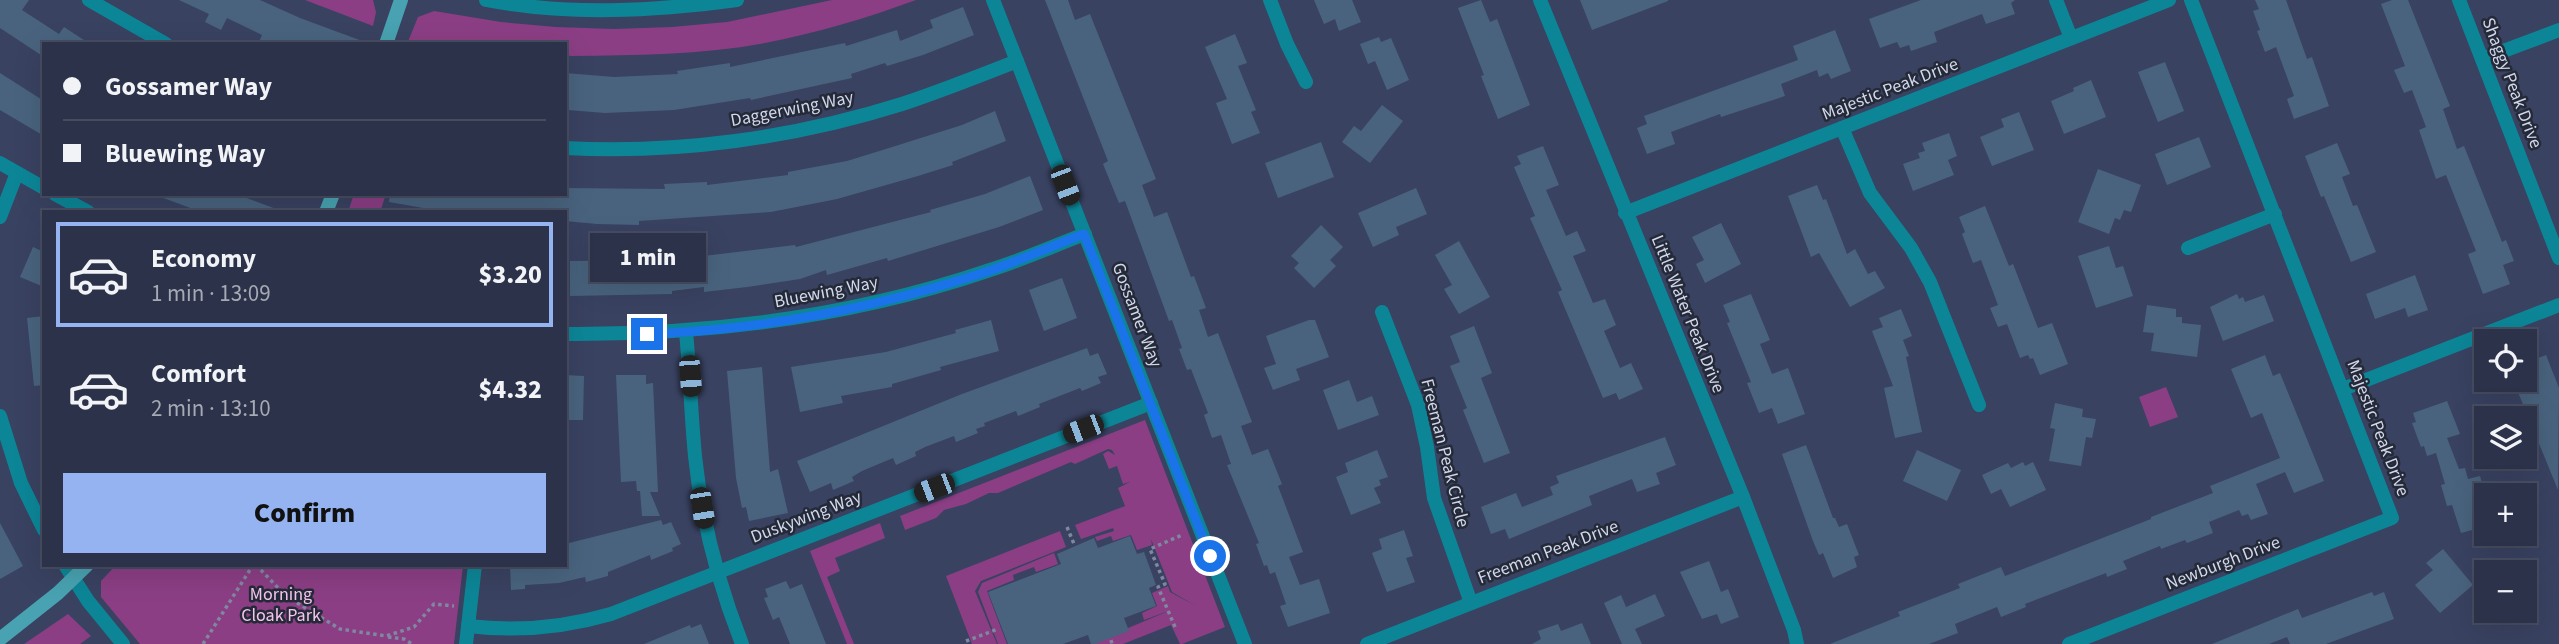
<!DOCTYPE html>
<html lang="en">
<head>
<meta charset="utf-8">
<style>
	body { margin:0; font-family:"Source Sans 3",sans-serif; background:#333a50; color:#f1f3f6; height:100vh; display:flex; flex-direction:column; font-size:26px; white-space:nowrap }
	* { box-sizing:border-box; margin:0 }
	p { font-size:23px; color:#a6aab4 }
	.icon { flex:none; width:38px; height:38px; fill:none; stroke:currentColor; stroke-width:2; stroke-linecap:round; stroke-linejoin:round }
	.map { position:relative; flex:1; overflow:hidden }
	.side { position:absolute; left:42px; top:210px; width:525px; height:357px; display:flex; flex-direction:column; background:#2b3249; border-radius:0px; box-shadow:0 7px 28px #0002,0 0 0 2px #474d61 }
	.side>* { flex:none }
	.guide { position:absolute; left:42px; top:42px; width:525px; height:154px; border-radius:0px; box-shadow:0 7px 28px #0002,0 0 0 2px #474d61; display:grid; align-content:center; height:154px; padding:0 21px; background:#2b3249 }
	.fabs { position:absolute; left:2474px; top:329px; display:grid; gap:14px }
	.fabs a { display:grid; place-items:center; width:63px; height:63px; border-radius:0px; background:#2b3249; box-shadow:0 7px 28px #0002,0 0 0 2px #474d61; font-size:35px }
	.end { position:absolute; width:32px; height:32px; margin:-16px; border:9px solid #1a73e8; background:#fff; box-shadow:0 0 0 4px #fff }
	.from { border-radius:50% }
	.bubble { position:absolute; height:49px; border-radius:0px; background:#2b3249; box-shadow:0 7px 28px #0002,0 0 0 2px #474d61; font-size:23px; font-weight:800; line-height:49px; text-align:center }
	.car { position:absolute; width:21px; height:42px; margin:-21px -10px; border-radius:9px; box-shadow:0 0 5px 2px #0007; background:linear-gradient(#222 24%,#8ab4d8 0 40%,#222 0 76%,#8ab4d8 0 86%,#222 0) }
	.guide b { display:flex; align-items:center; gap:24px; height:66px; font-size:26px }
	.guide b+b { border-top:2px solid #474d61 }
	.guide i { width:18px; height:18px; background:#f1f3f6 }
	ul { padding:12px 0 0; list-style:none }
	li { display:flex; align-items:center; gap:21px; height:105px; margin:0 14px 10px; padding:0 7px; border:4px solid transparent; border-radius:0px }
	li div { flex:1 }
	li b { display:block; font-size:26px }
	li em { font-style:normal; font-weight:800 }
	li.on { border-color:#95b2f1 }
	li>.icon { width:63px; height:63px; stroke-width:1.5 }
	.primary-button { display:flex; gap:14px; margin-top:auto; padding:14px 21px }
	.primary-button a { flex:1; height:80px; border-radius:0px; background:#95b2f1; color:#111; font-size:28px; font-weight:800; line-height:80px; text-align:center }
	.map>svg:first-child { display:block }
	.green { fill:#8b3e84 }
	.building { fill:#49637e }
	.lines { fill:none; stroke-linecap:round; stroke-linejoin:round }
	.path { stroke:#7f87a1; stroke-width:3.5; stroke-dasharray:3.5 3.5; stroke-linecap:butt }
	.street { stroke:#0c8697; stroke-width:14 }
	.secondary { stroke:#48a2b1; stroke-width:14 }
	.route { stroke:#1a73e8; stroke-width:9 }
	.labels { text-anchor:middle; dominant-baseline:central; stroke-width:5; stroke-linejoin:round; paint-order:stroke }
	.street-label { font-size:18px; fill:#d2d8eb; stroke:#252a38 }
	.park-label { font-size:18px; fill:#f4c6ee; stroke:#252a38 }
</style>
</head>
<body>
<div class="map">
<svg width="2559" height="644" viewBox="0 0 2559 644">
	<rect width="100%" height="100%" fill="#394261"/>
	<g class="green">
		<path d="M305 0H373L376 12 373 26Z"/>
		<path d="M832 0H916C867 18 817 33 765 43 702 55 636 55 571 56L565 55V44H469L440 40 438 44H407L418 17 434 11 501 22 556 27 614 29 672 27 727 22Z"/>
		<path d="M354 194H386L380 212H348Z"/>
		<path d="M2166 387 2178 417 2150 427 2139 397Z"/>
		<path d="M1145 420 1225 627 1182 644H1180L1171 625 1123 644H1090L1171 610 1144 620 1142 613 1157 606 1152 593 1168 586 1170 592 1196 606 1172 592 1151 539 1152 545 1137 550 1131 535 1113 541 1111 536 1097 541 1095 537 1114 531 1113 528 1081 539 1075 525 1125 506 1118 488 1130 482 1123 484 1117 466 1109 469 1103 454 1108 451 1115 455 1112 450 1108 449 1075 464 1071 462 998 493H989L966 504 944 510 936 518 905 530 900 516Z"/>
		<path d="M880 523 885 538 835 558 840 571 827 577 854 644H847L810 551Z"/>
		<path d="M1060 531 1066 547 981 581 975 591 997 644H972L946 576Z"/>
		<path d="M1054 553 1058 564 1036 572 1034 567 1013 575 1014 580 987 591 1007 644H998L978 592 982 583Z"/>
		<path d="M116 565H463L454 644H140L101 597V581Z"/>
		<path d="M68 614 91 636 80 644H24Z"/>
	</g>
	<g class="building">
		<path d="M0 0H29L22 10 59 34 64 27 90 44H44V57L0 28Z"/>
		<path d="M179 0H260L300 18 365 42V44H258L262 35 227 18 221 30 205 22 209 14Z"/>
		<path d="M1045 0H1068L1075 20 1090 14 1156 179 1142 185 1154 217 1167 212 1191 277 1194 276 1206 308 1199 310 1208 337 1218 333 1252 422 1241 426 1252 455 1268 449 1282 484 1278 486 1303 552 1289 557 1300 585 1319 579 1330 613 1288 627 1280 606 1286 604 1275 572 1270 574 1267 565 1264 566 1256 544 1259 543 1227 465 1231 464 1221 435 1212 438 1204 415 1208 413 1191 369 1187 370 1179 349 1182 348 1172 320 1169 321 1125 201 1119 203 1103 164 1108 161Z"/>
		<path d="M1314 0H1352L1361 22 1339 31 1335 19 1324 24Z"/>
		<path d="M1481 0 1490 22 1497 19 1530 105 1498 119 1481 76 1484 75 1458 8Z"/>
		<path d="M1580 0H1668V1L1592 30Z"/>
		<path d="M1921 0H2015L2011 3 2015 14 1986 24 1982 14 1934 32 1937 42 1911 51 1909 45 1900 48 1897 42 1880 48 1869 19Z"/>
		<path d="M2255 0H2286L2307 59 2312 57 2329 106 2294 119 2287 99 2294 96 2276 47 2265 52 2257 31 2260 30 2253 11 2259 9Z"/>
		<path d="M2392 0H2408L2450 106 2443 109 2457 149 2464 146 2502 242 2506 240 2514 261 2503 265 2510 284 2483 294 2468 254 2476 251 2446 175 2436 179 2419 130 2426 127 2412 90 2404 93 2394 70 2405 66 2381 4Z"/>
		<path d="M963 7 974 35 923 55 887 66 885 63 851 74 852 78 751 100 750 98 674 110 605 113 568 110 569 105 565 104V73L614 77 678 74 677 71 730 63V67L845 43 846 46 897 30 900 41 933 28 930 20Z"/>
		<path d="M1835 30 1851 71 1831 79 1828 73 1819 77 1817 70 1781 84 1785 96 1721 117 1720 114 1671 132 1675 144 1647 154 1637 128 1647 124 1644 116 1798 60 1793 46Z"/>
		<path d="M1235 34 1247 63 1238 66 1256 110 1251 112 1260 133 1232 144 1216 103 1227 99 1205 47Z"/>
		<path d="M1379 37 1381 42 1391 38 1409 80 1387 90 1375 61 1368 64 1360 44Z"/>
		<path d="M2165 62 2184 111 2158 122 2138 72Z"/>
		<path d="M0 73 44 101V136L0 110Z"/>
		<path d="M2091 80 2106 117 2064 134 2051 101 2074 91 2073 88Z"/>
		<path d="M1382 105 1403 121 1370 163 1342 142 1354 126 1361 131Z"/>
		<path d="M995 111 1006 141 952 162 953 165 918 176 837 199 771 212 639 221V225L597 224 565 221V212H481L449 208 446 212 389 202 390 194H565V188L665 189 664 184 707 182V185L788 175V172L847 161 889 148 962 125Z"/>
		<path d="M2019 112 2034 150 1992 166 1980 137 2004 127 2001 119Z"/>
		<path d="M1949 133 1957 156 1948 160 1954 175 1913 191 1903 164 1920 158 1918 153 1925 151 1922 143Z"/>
		<path d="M2199 137 2211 167 2167 185 2155 154Z"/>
		<path d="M1321 142 1334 177 1278 198 1265 163Z"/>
		<path d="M2337 143 2350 174 2342 177 2353 206 2357 205 2376 252 2351 262 2324 196 2321 197 2305 156Z"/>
		<path d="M1543 146 1559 185 1546 190 1566 236 1577 231 1586 251 1573 256 1593 303 1605 299 1616 325 1604 331 1620 368 1631 363 1643 389 1619 400 1616 393 1603 398 1558 292 1562 290 1530 218 1535 216 1514 167 1521 164 1517 156Z"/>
		<path d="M2098 169 2141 185 2131 212 2124 210 2120 220 2115 218 2109 234 2078 222Z"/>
		<path d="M1030 176 1043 210 999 227 888 261 887 258 827 275 826 270 800 279 747 287 704 292V287L672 291V294L570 296V261L670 260 795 245 796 247 931 212 930 210 985 194Z"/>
		<path d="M1817 185 1823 200 1826 199 1847 254 1855 249 1868 274 1875 271 1885 288 1850 307 1819 253 1811 257 1788 196Z"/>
		<path d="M1416 188 1427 214 1396 227 1399 235 1373 247 1358 213Z"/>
		<path d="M158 194H236L279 210 201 212 158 196Z"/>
		<path d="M1985 206 2009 266 2013 264 2038 328 2052 323 2068 364 2040 375 2033 358 2030 359 2028 355 2020 358 2007 324 1998 327 1990 308 1998 305 1981 260 1973 263 1962 234 1965 232 1959 217Z"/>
		<path d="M1721 223 1741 264 1705 283 1696 264 1704 260 1692 237Z"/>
		<path d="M1321 225 1343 247 1330 260 1336 266 1314 288 1294 268 1299 263 1291 256Z"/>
		<path d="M1459 241 1490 297 1459 314 1444 289 1452 285 1435 255Z"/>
		<path d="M2109 246 2116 268 2123 266 2133 296 2096 308 2078 256Z"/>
		<path d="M33 247 44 252V287L20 277Z"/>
		<path d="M2415 275 2428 310 2408 317 2405 308 2375 319 2366 294Z"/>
		<path d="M1062 278 1077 318 1044 331 1029 290Z"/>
		<path d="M1751 294 1770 340 1760 344 1772 374 1788 368 1805 414 1778 424 1772 408 1759 413 1747 383 1751 382 1727 323 1730 322 1723 305Z"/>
		<path d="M2237 294 2239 299 2243 297 2245 302 2264 295 2274 321 2223 341 2210 307Z"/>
		<path d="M2147 305 2176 309V317H2182V323L2201 325 2197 357 2151 351 2154 333 2143 332Z"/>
		<path d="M1901 309 1912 336 1903 340 1909 356 1906 357 1922 432 1895 438 1884 388 1893 386 1872 331 1883 327 1879 318Z"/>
		<path d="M44 316V385L34 386 27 318Z"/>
		<path d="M991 320 999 351 940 367 941 370 892 384V387L841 396 843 403 800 412 791 367 886 352 956 333 955 330Z"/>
		<path d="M1309 320H1315L1329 357 1296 369 1300 380 1273 390 1264 368 1276 364 1266 336Z"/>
		<path d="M1474 326 1492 373 1481 378 1510 453 1484 463 1463 410 1467 408 1450 366 1460 362 1450 336Z"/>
		<path d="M1087 348 1090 356 1098 353 1107 374 1098 377 1101 383 1082 391 1080 388 1039 404 1040 407 1018 416 1016 411 984 423 985 426 976 429 978 433 956 442 954 436 925 447 915 452 916 456 896 465 893 458 862 471 852 477 854 481 833 490 831 483 810 492 797 461 962 394Z"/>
		<path d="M2265 355 2273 376 2280 373 2324 481 2294 493 2285 472 2256 484 2268 514 2251 520 2248 514 2242 516 2239 510 2209 522 2213 533 2187 543 2185 540 2161 549 2160 546 2123 561 2127 569 2107 577 2106 573 2025 604 2026 607 2001 617 1997 607 1955 624 1958 633 1929 644H1830L1900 616 1898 612 1960 588 1958 584 2001 567 2005 576 2151 519V517L2213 493 2210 486 2280 458 2262 413 2251 418 2231 369Z"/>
		<path d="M2546 355 2559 388 2558 490 2513 380H2525V363Z"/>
		<path d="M762 367 770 472 778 469 788 513 749 521 746 507 742 508 736 478 727 371Z"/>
		<path d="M565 375 584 376 583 420H565Z"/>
		<path d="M616 375H646V384L653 383 658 492H650L660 516H642L640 491H637L636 481 621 482Z"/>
		<path d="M1349 380 1357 402 1372 396 1379 415 1338 430 1323 390Z"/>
		<path d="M2447 401 2460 434 2447 438 2459 469 2465 468 2468 479 2480 476 2487 500V526L2461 533 2452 505 2447 506 2441 485 2445 484 2436 453 2427 456 2424 446 2421 447 2412 423 2416 422 2413 413Z"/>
		<path d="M2055 403 2083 409 2082 417 2096 419 2092 438 2086 437 2081 466 2049 461 2055 429 2050 428Z"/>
		<path d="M1665 437 1676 465 1656 473 1660 484 1637 492 1632 479 1589 496 1592 505 1509 539 1505 529 1491 534 1481 507 1516 493 1522 507 1553 495 1550 487 1559 483 1556 476Z"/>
		<path d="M1806 445 1833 518H1835L1839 527 1847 524 1859 555 1854 557 1857 567 1833 578 1823 553 1819 555 1813 541 1782 454Z"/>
		<path d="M1377 450 1388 477 1379 480 1381 485 1374 488 1381 503 1351 515 1336 477 1348 472 1345 463Z"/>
		<path d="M1917 450 1961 470 1947 501 1903 481Z"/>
		<path d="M2023 462 2025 466 2033 462 2046 490 2010 507 2001 489 1991 494 1982 475 2008 463 2011 468Z"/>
		<path d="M661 520 663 525 671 522 681 544 672 548 673 551 651 560 650 555 608 572V576L586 582 585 577 559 583 525 585V589L511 590 510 565H565V544Z"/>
		<path d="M0 523 23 566 0 579Z"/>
		<path d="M1404 530 1413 556 1406 558 1415 582 1387 592 1372 553 1382 549 1379 539Z"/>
		<path d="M1130 536 1137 554 1144 552 1156 585 1149 588 1156 606 1124 618 1129 631 1095 644H1091L1088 635 1063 644H1008L988 592 1061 564 1057 554 1094 538 1098 548Z"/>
		<path d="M2443 549 2473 585 2440 613 2415 585 2433 570 2426 563Z"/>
		<path d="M1709 561 1721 592 1728 589 1739 617 1721 624 1717 614 1702 619 1680 572Z"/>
		<path d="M786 581 790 589 802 584 826 644H790L779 617 773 620 764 598 768 597 765 589Z"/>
		<path d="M2372 592 2374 596 2384 592 2394 619 2326 644H2290L2287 637 2269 644H2212L2298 609 2302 618Z"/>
		<path d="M1655 594 1665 616 1635 629 1642 644H1622L1604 603 1621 595 1626 607Z"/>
		<path d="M1582 623 1591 644H1532L1541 639 1538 631 1558 624 1561 631Z"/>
		<path d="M701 624 709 644H644L690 625 691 628Z"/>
	</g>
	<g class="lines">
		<g class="path">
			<path d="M1067 527 1074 544"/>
			<path d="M256 565 286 596 340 629 386 636 414 627 434 604 454 606"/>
			<path d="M1175 627 1158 587 1165 584 1150 549 1182 535"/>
			<path d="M388 637 404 639 412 644"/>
			<path d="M1111 640 1112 644"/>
			<path d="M966 641 998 629"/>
			<path d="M203 644 253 565"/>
		</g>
		<g class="street">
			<path d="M89 0 166 44"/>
			<path d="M486 0C569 16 654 11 737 0"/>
			<path d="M993 0 1245 644"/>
			<path d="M1270 0 1287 44 1306 82"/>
			<path d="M1540 0 1743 497 1794 630 1797 644"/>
			<path d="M2056 0 2071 38"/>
			<path d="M2459 0 2559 258"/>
			<path d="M2482 59 2559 30"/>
			<path d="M1842 128 1870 193 1911 248 1930 282 1979 405"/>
			<path d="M565 148C678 154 794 138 902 104 941 91 979 76 1017 61"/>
			<path d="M0 163 44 188"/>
			<path d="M55 194 88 212"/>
			<path d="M1625 213 2169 0"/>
			<path d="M0 217 17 173"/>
			<path d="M2188 248 2275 214"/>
			<path d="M1382 312 1418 405 1427 447 1434 498 1471 603"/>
			<path d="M686 332C690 373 691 415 695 456 702 522 718 583 742 644"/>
			<path d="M565 334C710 335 852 317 990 270 1022 260 1053 246 1085 234"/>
			<path d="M2343 389 2559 305"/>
			<path d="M0 416 21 483 44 530"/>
			<path d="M65 565 88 601 123 644"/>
			<path d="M468 626C518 632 563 628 611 614L1151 403"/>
			<path d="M466 644 475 565"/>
			<path d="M1367 644 1743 497"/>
			<path d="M2069 644 2392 518 2191 0"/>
		</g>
		<g class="secondary">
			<path d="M386 44 401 0"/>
			<path d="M326 212 333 194"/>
			<path d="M0 639 58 593 87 565"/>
		</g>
	</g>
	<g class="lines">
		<path class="route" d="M647 334C762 330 879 307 989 271 1021 260 1052 246 1084 234L1210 556"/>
	</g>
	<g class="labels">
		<g class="street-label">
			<text transform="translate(2512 83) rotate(69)">Shaggy Peak Drive</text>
			<text transform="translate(1890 89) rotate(-21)">Majestic Peak Drive</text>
			<text transform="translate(792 109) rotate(-11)">Daggerwing Way</text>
			<text transform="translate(826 292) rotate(-11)">Bluewing Way</text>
			<text transform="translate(1688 314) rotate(68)">Little Water Peak Drive</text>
			<text transform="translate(1137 315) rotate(69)">Gossamer Way</text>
			<text transform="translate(2378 428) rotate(69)">Majestic Peak Drive</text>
			<text transform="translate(1445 453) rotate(76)">Freeman Peak Circle</text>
			<text transform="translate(806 517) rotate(-21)">Duskywing Way</text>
			<text transform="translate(1548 552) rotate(-21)">Freeman Peak Drive</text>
			<text transform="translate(2223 563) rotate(-21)">Newburgh Drive</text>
		</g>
		<g class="park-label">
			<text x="281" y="594">Morning<tspan x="281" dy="21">Cloak Park</tspan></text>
		</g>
	</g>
</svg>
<div class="fabs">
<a><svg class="icon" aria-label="locate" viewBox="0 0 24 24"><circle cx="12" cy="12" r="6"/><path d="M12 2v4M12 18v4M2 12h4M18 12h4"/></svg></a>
<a><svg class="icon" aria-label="layers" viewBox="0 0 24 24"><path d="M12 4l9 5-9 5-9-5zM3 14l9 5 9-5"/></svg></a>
<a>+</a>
<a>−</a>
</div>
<i class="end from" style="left:1210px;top:556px"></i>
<i class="end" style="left:647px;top:334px"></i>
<div class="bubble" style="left:590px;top:233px;width:116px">1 min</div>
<i class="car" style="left:1065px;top:185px;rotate:159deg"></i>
<i class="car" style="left:690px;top:376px;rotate:176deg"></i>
<i class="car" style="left:1083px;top:429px;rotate:249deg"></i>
<i class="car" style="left:934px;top:488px;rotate:249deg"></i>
<i class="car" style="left:702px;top:508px;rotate:171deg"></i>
<div class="guide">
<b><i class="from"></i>Gossamer Way</b>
<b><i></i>Bluewing Way</b>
</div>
<section class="side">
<ul>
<li class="on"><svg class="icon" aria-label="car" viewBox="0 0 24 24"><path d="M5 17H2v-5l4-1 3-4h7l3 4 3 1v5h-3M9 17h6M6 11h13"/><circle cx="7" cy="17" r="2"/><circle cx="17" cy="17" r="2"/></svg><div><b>Economy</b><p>1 min · 13:09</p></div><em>$3.20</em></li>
<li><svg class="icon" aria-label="car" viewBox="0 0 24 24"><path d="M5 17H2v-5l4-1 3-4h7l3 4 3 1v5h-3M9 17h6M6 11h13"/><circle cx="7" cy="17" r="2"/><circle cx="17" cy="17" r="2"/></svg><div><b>Comfort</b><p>2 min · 13:10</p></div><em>$4.32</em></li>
</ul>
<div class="primary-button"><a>Confirm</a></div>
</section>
</div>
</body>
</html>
